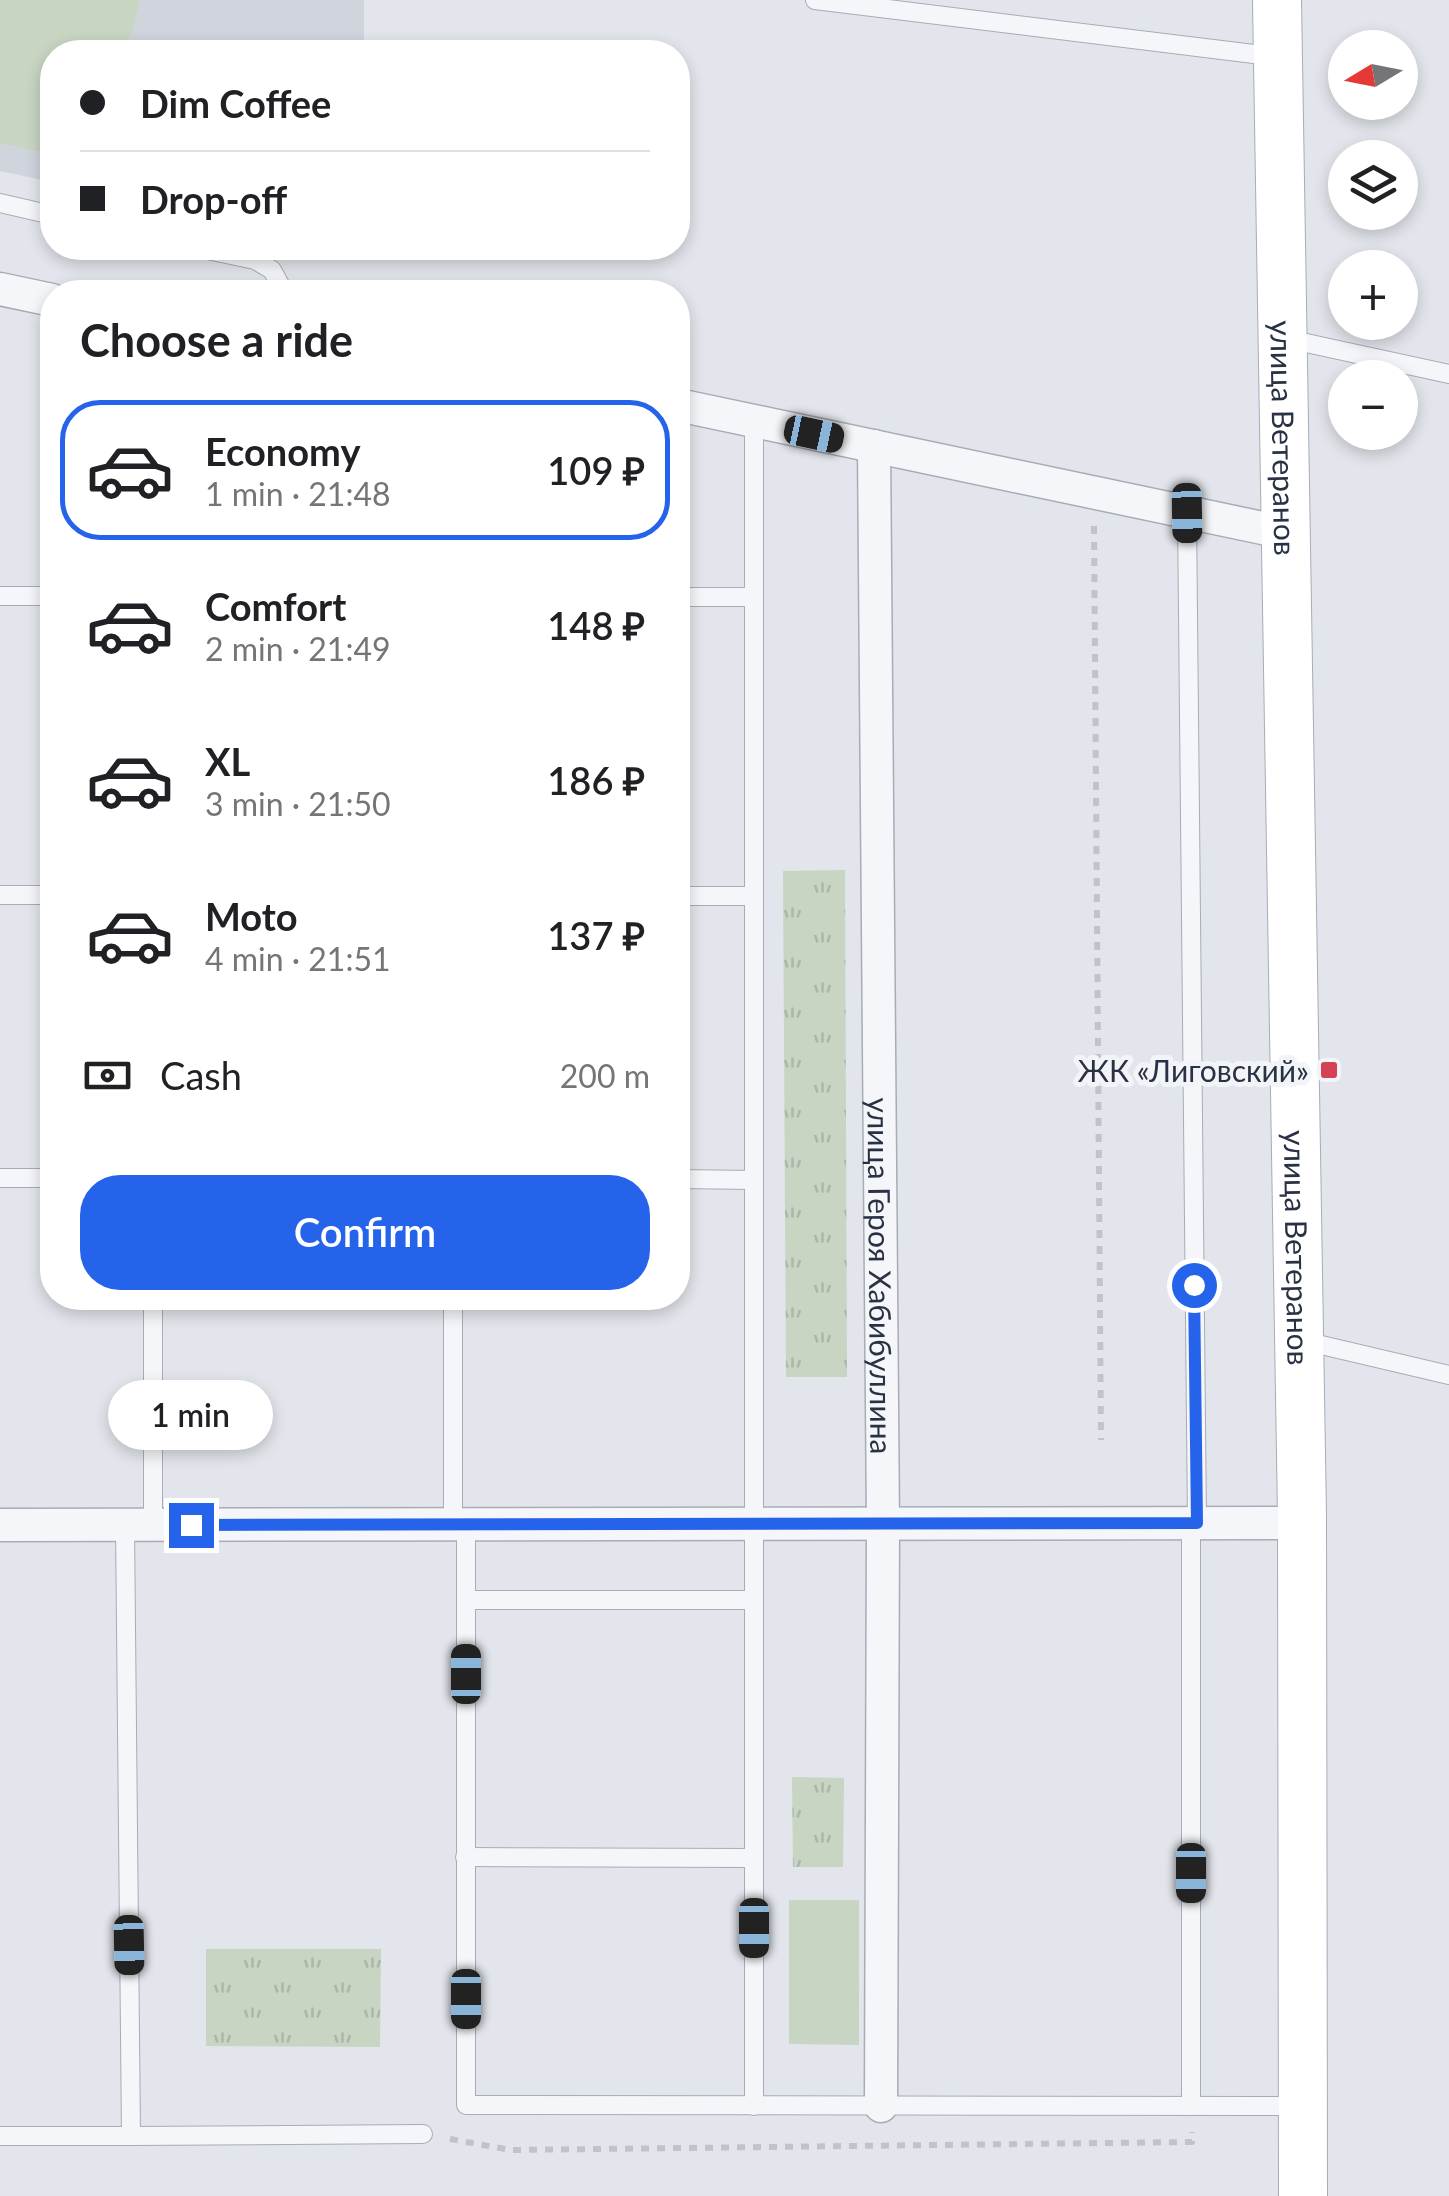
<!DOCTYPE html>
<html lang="en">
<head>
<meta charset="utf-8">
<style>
	body { margin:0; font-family:Lato,sans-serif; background:#f2f2f2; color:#202124; height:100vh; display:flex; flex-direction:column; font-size:38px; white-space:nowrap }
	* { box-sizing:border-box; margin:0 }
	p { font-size:32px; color:#757577 }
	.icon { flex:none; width:55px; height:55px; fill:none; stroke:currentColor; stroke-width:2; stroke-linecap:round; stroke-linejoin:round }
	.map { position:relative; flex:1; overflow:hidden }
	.drawer { position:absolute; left:40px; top:280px; width:650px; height:1030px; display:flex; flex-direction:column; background:#fff; border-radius:40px; box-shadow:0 5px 15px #0003 }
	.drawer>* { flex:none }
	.guide { position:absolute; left:40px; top:40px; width:650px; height:220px; border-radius:40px; box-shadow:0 5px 15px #0003; display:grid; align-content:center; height:220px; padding:0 40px; background:#fff }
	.needle { width:65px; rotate:260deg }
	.fabs { position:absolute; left:1328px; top:30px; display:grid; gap:20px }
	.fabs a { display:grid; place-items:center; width:90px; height:90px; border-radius:50%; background:#fff; box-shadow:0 5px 15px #0003; font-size:50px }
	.end { position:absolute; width:45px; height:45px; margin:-22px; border:12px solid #2563eb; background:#fff; box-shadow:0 0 0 5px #fff }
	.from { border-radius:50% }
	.bubble { position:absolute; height:70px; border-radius:35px; background:#fff; box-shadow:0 5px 15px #0003; font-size:32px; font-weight:600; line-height:70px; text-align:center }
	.car { position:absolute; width:30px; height:60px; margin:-30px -15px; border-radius:12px; box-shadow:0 0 8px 2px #0007; background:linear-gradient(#222 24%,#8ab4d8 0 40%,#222 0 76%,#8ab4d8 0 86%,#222 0) }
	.guide b { display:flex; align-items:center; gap:35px; height:95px; font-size:38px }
	.guide b+b { border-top:2px solid #e0e0e0 }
	.guide i { width:25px; height:25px; background:#202124 }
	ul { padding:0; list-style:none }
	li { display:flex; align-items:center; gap:30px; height:140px; margin:0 20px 15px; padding:0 20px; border:5px solid transparent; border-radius:40px }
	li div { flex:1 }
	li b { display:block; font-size:38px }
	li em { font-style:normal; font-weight:600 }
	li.current { border-color:#2563eb }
	li>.icon { width:90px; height:90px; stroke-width:1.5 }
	h2 { padding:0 40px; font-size:45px; line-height:120px }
	.pay { display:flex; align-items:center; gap:25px; height:110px; padding:0 40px; font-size:38px }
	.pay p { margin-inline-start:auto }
	.primary-button { display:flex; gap:20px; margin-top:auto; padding:20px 40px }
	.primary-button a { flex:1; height:115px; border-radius:40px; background:#2563eb; color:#fff; font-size:40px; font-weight:600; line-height:115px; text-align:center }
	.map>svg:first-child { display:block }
	.built { fill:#d0d4dd }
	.grass { fill:#c7d5c2 }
	.park { fill:url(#park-tufts) }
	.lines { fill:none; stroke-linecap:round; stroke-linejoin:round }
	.lane-casing { stroke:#a7acb6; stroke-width:20 }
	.street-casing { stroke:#a7acb6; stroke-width:35 }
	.secondary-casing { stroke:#a7acb6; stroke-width:50 }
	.path { stroke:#c0c3ca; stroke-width:6; stroke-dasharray:8 8; stroke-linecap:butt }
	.lane { stroke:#f5f6f9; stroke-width:18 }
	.street { stroke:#f5f6f9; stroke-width:32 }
	.secondary { stroke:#fff; stroke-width:48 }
	.route { stroke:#2563eb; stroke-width:12 }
	.poi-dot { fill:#d44255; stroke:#f2f4f8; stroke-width:4 }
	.labels { text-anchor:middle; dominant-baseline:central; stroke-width:10; stroke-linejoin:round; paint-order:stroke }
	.street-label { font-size:30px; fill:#293244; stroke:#f2f4f8 }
	.poi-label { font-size:30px; fill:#293244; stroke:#f2f4f8; text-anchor:end }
</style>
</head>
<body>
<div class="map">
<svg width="1449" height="2196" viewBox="0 0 1449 2196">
	<defs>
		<pattern id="park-tufts" width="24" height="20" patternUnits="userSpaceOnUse" patternTransform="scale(2.5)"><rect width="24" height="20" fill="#c7d5c2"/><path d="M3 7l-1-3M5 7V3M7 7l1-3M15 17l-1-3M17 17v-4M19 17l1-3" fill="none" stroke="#abb7a8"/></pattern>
	</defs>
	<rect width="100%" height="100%" fill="#e2e5eb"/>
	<path class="built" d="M0 0H364V52H52V182L0 171Z"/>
	<g class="grass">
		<path d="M0 0H140L132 31 121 52H52V112L44 116 52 119V154L0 143Z"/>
		<path d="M789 1900H859V2045L789 2044Z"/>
	</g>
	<g class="park">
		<path d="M845 870 847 1377H786L783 871Z"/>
		<path d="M792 1777 844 1778 843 1867H793Z"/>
		<path d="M206 1949H381L380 2047 206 2046Z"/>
	</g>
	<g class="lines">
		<defs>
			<g id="lane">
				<path d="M815 0 1262 55"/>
				<path d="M0 203 52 215"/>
				<path d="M198 248 255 260 272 270 284 292"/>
				<path d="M1283 338 1449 374"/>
				<path d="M1187 513 1197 1523"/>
				<path d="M0 596H52"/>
				<path d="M678 597H754"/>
				<path d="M0 895H52"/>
				<path d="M678 896H754"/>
				<path d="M0 1178H52"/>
				<path d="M678 1179 754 1180"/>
				<path d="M1300 1340 1449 1375"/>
				<path d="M466 1524V2105L1302 2106"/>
				<path d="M125 1525 131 2136 423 2134"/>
				<path d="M153 1525V1298"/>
				<path d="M453 1525V1298"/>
				<path d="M466 1600H754"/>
				<path d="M465 1857 754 1858"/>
				<path d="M754 2106V421"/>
				<path d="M1191 2106V1523"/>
				<path d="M0 2136H131"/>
			</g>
			<g id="street">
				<path d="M0 289 52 300"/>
				<path d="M678 405 1272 530"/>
				<path id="s1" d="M874 446 883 1524 881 2106"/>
				<path d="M0 1525 1283 1523"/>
			</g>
			<g id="secondary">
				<path id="s2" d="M1277 0 1302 1516 1303 2196"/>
			</g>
		</defs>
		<use href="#lane" class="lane-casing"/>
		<use href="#street" class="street-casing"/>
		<use href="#secondary" class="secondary-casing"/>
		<g class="path">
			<path d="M1094 526 1101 1440"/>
			<path d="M450 2139 511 2150 1192 2142V2132"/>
		</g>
		<use href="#lane" class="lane"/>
		<use href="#street" class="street"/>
		<use href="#secondary" class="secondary"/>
	</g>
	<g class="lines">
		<path class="route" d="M191 1525 1197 1523 1194 1285"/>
	</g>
	<rect class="poi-dot" x="1319" y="1060" width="20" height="20" rx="5"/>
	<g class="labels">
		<g class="street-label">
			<text stroke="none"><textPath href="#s2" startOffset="438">улица Ветеранов</textPath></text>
			<text stroke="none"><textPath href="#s2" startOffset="1248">улица Ветеранов</textPath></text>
			<text stroke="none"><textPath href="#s1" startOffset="830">улица Героя Хабибуллина</textPath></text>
		</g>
		<g class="poi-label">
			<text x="1309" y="1070">ЖК «Лиговский»</text>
		</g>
	</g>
</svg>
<div class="fabs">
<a><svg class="needle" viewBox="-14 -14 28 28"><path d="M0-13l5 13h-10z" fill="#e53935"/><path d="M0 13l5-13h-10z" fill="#757577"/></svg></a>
<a><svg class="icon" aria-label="layers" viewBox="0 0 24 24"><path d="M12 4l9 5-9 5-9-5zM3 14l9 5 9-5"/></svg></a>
<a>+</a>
<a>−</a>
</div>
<i class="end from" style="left:1194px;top:1285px"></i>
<i class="end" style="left:191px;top:1525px"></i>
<div class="bubble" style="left:108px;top:1380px;width:165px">1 min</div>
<i class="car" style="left:814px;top:434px;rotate:102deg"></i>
<i class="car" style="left:1187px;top:513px;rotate:179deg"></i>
<i class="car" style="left:466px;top:1674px;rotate:0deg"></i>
<i class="car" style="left:1191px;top:1873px;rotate:180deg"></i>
<i class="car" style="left:754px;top:1928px;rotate:180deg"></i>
<i class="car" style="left:129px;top:1945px;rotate:179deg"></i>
<i class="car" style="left:466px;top:1999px;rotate:180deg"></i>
<div class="guide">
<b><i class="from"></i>Dim Coffee</b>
<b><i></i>Drop-off</b>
</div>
<section class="drawer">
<h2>Choose a ride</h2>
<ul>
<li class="current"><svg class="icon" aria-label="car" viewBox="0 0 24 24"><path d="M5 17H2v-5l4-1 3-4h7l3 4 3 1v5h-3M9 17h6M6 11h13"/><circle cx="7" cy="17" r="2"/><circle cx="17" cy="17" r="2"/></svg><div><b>Economy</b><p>1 min · 21:48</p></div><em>109 ₽</em></li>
<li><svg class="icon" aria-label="car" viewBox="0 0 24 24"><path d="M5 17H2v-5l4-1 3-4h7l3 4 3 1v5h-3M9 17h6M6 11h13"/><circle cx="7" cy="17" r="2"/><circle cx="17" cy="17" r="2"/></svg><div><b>Comfort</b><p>2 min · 21:49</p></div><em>148 ₽</em></li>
<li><svg class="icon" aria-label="car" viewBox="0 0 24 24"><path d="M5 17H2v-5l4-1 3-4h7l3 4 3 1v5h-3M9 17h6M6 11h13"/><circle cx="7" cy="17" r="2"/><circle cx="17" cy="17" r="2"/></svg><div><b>XL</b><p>3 min · 21:50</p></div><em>186 ₽</em></li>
<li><svg class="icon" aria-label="car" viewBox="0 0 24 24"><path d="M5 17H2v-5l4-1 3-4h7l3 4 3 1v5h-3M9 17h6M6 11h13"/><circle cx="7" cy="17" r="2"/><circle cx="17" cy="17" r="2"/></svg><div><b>Moto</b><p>4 min · 21:51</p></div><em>137 ₽</em></li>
</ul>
<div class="pay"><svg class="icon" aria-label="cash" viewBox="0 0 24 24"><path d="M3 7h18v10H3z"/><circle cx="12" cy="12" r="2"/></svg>Cash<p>200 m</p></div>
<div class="primary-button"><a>Confirm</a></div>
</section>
</div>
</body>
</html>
